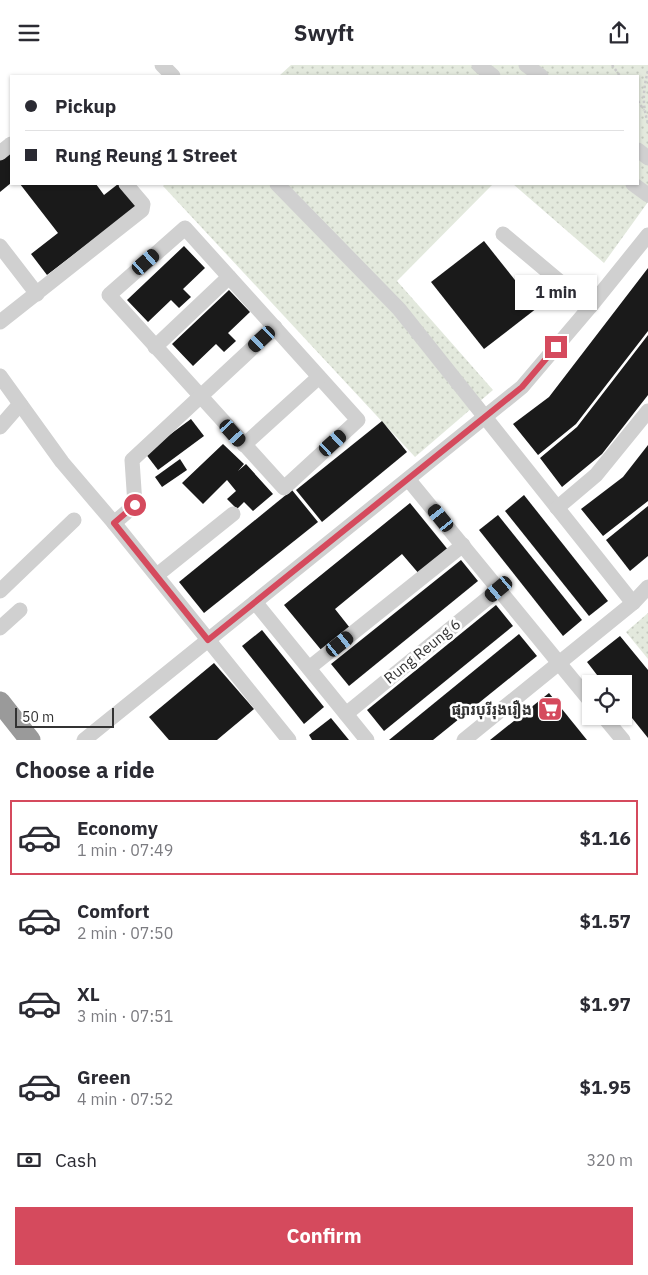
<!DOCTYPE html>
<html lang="en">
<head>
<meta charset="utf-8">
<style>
	body { margin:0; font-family:"IBM Plex Sans","Noto Sans Khmer",sans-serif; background:#f7f7f7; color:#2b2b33; height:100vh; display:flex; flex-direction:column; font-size:19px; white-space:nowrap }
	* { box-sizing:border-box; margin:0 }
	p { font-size:16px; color:#7c7c81 }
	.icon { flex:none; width:28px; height:28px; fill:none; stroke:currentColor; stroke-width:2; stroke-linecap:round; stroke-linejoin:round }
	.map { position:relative; height:675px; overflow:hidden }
	.panel { display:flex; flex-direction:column; background:#fff; flex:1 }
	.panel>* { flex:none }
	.hud { position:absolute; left:10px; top:10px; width:629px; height:110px; border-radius:0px; box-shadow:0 1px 4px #0004; display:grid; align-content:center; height:110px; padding:0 15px; background:#fff }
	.tools { position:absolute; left:582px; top:610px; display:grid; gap:10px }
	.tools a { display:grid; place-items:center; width:50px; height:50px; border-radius:0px; background:#fff; box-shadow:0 1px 4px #0004; font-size:25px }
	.scale { position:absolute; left:15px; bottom:12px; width:99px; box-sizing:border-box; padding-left:5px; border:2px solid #333; border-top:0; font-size:14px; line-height:18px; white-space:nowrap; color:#333; -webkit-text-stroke:4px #fff; paint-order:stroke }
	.end { position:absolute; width:22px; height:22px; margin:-11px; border:6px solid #d54a5d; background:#fff; box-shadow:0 0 0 2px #fff }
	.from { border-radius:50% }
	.bubble { position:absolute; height:35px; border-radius:0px; background:#fff; box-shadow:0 1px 4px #0004; font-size:16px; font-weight:800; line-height:35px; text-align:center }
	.car { position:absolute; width:15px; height:30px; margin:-15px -8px; border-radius:6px; box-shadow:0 0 4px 1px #0007; background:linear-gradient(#222 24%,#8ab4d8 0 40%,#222 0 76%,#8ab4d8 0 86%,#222 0) }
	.hud b { display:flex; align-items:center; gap:18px; height:48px; font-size:19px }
	.hud b+b { border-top:1px solid #e1e1e2 }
	.hud i { width:12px; height:12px; background:#2b2b33 }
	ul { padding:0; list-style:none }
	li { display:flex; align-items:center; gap:15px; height:75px; margin:0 10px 8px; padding:0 5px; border:2px solid transparent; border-radius:0px }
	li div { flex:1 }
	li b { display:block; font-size:19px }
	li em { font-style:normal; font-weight:800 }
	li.active { border-color:#d54a5d }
	li>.icon { width:45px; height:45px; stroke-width:1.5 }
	h2 { padding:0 15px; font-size:22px; line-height:60px }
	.pay { display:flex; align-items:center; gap:12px; height:55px; padding:0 15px; font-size:19px }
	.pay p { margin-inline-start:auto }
	.cta { display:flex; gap:10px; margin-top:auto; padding:10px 15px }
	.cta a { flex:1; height:58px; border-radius:0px; background:#d54a5d; color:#fff; font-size:20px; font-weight:800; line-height:58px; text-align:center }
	header { display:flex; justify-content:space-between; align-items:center; height:65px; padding:0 15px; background:#fff; font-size:22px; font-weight:800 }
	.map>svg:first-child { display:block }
	.grass { fill:url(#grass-dots) }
	.building { fill:#1a1a1a }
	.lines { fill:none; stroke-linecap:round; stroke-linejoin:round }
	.path { stroke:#cacaca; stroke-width:2.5; stroke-dasharray:2.5 2.5; stroke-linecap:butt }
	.minor { stroke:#d0d0d0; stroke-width:15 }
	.highway { stroke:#9a9a9a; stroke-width:21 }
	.route { stroke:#d54a5d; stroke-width:6 }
	.labels { text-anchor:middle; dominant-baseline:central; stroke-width:5; stroke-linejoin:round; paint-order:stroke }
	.street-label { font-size:15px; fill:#333; stroke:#fff }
	.poi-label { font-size:15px; font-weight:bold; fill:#333; stroke:#fff; text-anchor:end }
</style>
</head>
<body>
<header><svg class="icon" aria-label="menu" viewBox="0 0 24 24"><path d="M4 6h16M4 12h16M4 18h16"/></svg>Swyft<svg class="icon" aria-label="share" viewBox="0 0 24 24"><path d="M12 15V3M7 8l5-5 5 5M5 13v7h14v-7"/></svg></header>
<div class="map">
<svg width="648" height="675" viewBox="0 0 648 675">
	<defs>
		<pattern id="grass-dots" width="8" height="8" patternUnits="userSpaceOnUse" patternTransform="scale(1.25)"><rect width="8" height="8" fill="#e3e9dd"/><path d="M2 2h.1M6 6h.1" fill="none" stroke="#c3c8be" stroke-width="1.8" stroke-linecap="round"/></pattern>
	</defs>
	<rect width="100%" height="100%" fill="#fff"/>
	<g class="grass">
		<path d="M291 0H648V137L604 198 513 119H638V11H279Z"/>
		<path d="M165 119H493L397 216 493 325 415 392 163 121Z"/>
		<path d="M648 548V594L626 567Z"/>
	</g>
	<g class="building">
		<path d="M11 83V118L0 127V92Z"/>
		<path d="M20 119H96L104 130 118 119H124L140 139 47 210 31 189 58 168Z"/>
		<path d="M484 176 537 243 484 284 431 217Z"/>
		<path d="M184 181 205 203 183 224 191 232 179 243 171 235 148 257 127 235Z"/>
		<path d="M648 203V266L576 359 538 390 513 359 549 332Z"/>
		<path d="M229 225 250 247 228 268 236 276 224 287 216 279 193 301 172 279Z"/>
		<path d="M648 270V330L602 389 562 422 540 393 577 362Z"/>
		<path d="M191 354 204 371 158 405 145 388Z"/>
		<path d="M382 356 407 387 322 457 296 425Z"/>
		<path d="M223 379 244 399 238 406 246 399 273 429 253 446 244 437 237 444 227 434 236 426 227 415 203 439 182 418Z"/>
		<path d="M648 380V436L603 471 581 444 623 412Z"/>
		<path d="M180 394 187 405 162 422 155 412Z"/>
		<path d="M292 425 318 457 204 548 179 517Z"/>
		<path d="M524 430 608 536 589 551 505 446Z"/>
		<path d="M410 438 449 486 420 510 402 489 335 544 350 563 322 586 284 540Z"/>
		<path d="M648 441V491L630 506 606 475Z"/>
		<path d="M498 450 582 555 563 571 479 465Z"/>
		<path d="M461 495 478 516 349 621 331 599Z"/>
		<path d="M496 540 513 561 384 666 367 645Z"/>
		<path d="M262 565 324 642 304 659 242 581Z"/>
		<path d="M519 569 537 591 433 675H389Z"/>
		<path d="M620 571 648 605V673L624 643V619H604L587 597Z"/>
		<path d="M214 598 254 644 217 675H169L149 652Z"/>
		<path d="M549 628 587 675H490Z"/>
		<path d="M331 653 349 675H312L309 670Z"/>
	</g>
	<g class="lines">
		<g class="path">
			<path d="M612 0 620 11"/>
			<path d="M648 6C643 24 642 40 648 58"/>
			<path d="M638 36 644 45"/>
		</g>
		<g class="minor">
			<path d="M162 0 173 11"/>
			<path d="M479 0 493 11"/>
			<path d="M526 0 541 11"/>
			<path d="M638 85 648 93"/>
			<path d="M0 88 11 79"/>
			<path d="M277 119 399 244 633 538"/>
			<path d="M633 119 648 130"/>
			<path d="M185 163 358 355 284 423 109 230Z"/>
			<path d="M503 169 590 242"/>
			<path d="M0 181 37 229"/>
			<path d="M0 257 142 145 143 139 126 119"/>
			<path d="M155 282 229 212"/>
			<path d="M0 311 62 397 114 458 289 675"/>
			<path d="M0 362 20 339"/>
			<path d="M244 380 319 312"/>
			<path d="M408 414 591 637"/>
			<path d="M557 443 596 410 648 346"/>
			<path d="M114 458 135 440 132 395 275 262"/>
			<path d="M157 510 233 449"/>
			<path d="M0 526 74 455"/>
			<path d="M255 537 367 675"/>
			<path d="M0 563 20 545"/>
			<path d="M309 603 463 480"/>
			<path d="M346 649 499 524"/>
			<path d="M603 651 623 675"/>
			<path d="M84 675 522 322 590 242 648 170"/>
			<path d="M464 675 633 538 648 522"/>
		</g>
		<path class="highway" d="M0 637 30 675"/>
	</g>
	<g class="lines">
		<path class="route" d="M135 440 114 458 208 575 522 322 556 282"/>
	</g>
	<defs>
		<symbol id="supermarket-square" viewBox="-11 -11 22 22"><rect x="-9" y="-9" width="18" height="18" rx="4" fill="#d54a5d" stroke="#fff"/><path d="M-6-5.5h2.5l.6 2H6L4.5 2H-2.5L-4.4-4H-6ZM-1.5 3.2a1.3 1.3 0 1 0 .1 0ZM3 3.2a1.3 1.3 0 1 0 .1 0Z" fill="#fff"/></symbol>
	</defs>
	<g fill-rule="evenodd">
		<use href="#supermarket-square" x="536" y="630" width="28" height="28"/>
	</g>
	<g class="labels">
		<g class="street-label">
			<text transform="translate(422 586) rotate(-39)">Rung Reung 6</text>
		</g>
		<g class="poi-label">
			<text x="532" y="644">ផ្សារបុរីរុងរឿង</text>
		</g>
	</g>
</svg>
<div class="tools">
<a><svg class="icon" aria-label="locate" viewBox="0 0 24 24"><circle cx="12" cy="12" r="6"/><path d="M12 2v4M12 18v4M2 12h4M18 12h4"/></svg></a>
</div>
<div class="scale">50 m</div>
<i class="end from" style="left:135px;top:440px"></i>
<i class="end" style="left:556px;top:282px"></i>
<div class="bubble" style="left:515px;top:210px;width:82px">1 min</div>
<i class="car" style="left:146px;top:197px;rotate:49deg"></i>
<i class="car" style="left:262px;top:274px;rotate:227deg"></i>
<i class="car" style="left:233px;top:368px;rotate:138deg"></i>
<i class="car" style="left:333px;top:378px;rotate:48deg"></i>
<i class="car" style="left:441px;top:453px;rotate:321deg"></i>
<i class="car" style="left:499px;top:524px;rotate:230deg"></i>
<i class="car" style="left:340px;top:579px;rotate:51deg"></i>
<div class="hud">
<b><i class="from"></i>Pickup</b>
<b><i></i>Rung Reung 1 Street</b>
</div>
</div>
<section class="panel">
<h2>Choose a ride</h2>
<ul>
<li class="active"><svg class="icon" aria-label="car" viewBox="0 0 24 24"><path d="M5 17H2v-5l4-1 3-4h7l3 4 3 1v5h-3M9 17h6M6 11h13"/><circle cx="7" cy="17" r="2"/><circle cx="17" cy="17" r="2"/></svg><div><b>Economy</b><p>1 min · 07:49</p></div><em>$1.16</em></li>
<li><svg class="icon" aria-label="car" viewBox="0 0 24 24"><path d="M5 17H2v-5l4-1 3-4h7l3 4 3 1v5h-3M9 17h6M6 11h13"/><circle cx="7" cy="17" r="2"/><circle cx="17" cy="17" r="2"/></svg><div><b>Comfort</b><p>2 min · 07:50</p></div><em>$1.57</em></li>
<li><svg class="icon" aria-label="car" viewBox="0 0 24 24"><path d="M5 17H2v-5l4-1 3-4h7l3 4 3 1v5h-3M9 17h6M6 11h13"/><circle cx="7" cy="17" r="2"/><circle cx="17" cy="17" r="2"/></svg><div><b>XL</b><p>3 min · 07:51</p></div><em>$1.97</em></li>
<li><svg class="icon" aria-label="car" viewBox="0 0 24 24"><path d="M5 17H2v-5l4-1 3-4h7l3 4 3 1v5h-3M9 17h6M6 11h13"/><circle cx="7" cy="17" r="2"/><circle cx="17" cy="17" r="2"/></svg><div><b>Green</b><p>4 min · 07:52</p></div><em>$1.95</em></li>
</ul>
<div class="pay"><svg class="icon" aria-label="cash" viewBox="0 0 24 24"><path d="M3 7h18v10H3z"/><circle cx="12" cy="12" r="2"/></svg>Cash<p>320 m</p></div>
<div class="cta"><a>Confirm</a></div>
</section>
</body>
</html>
